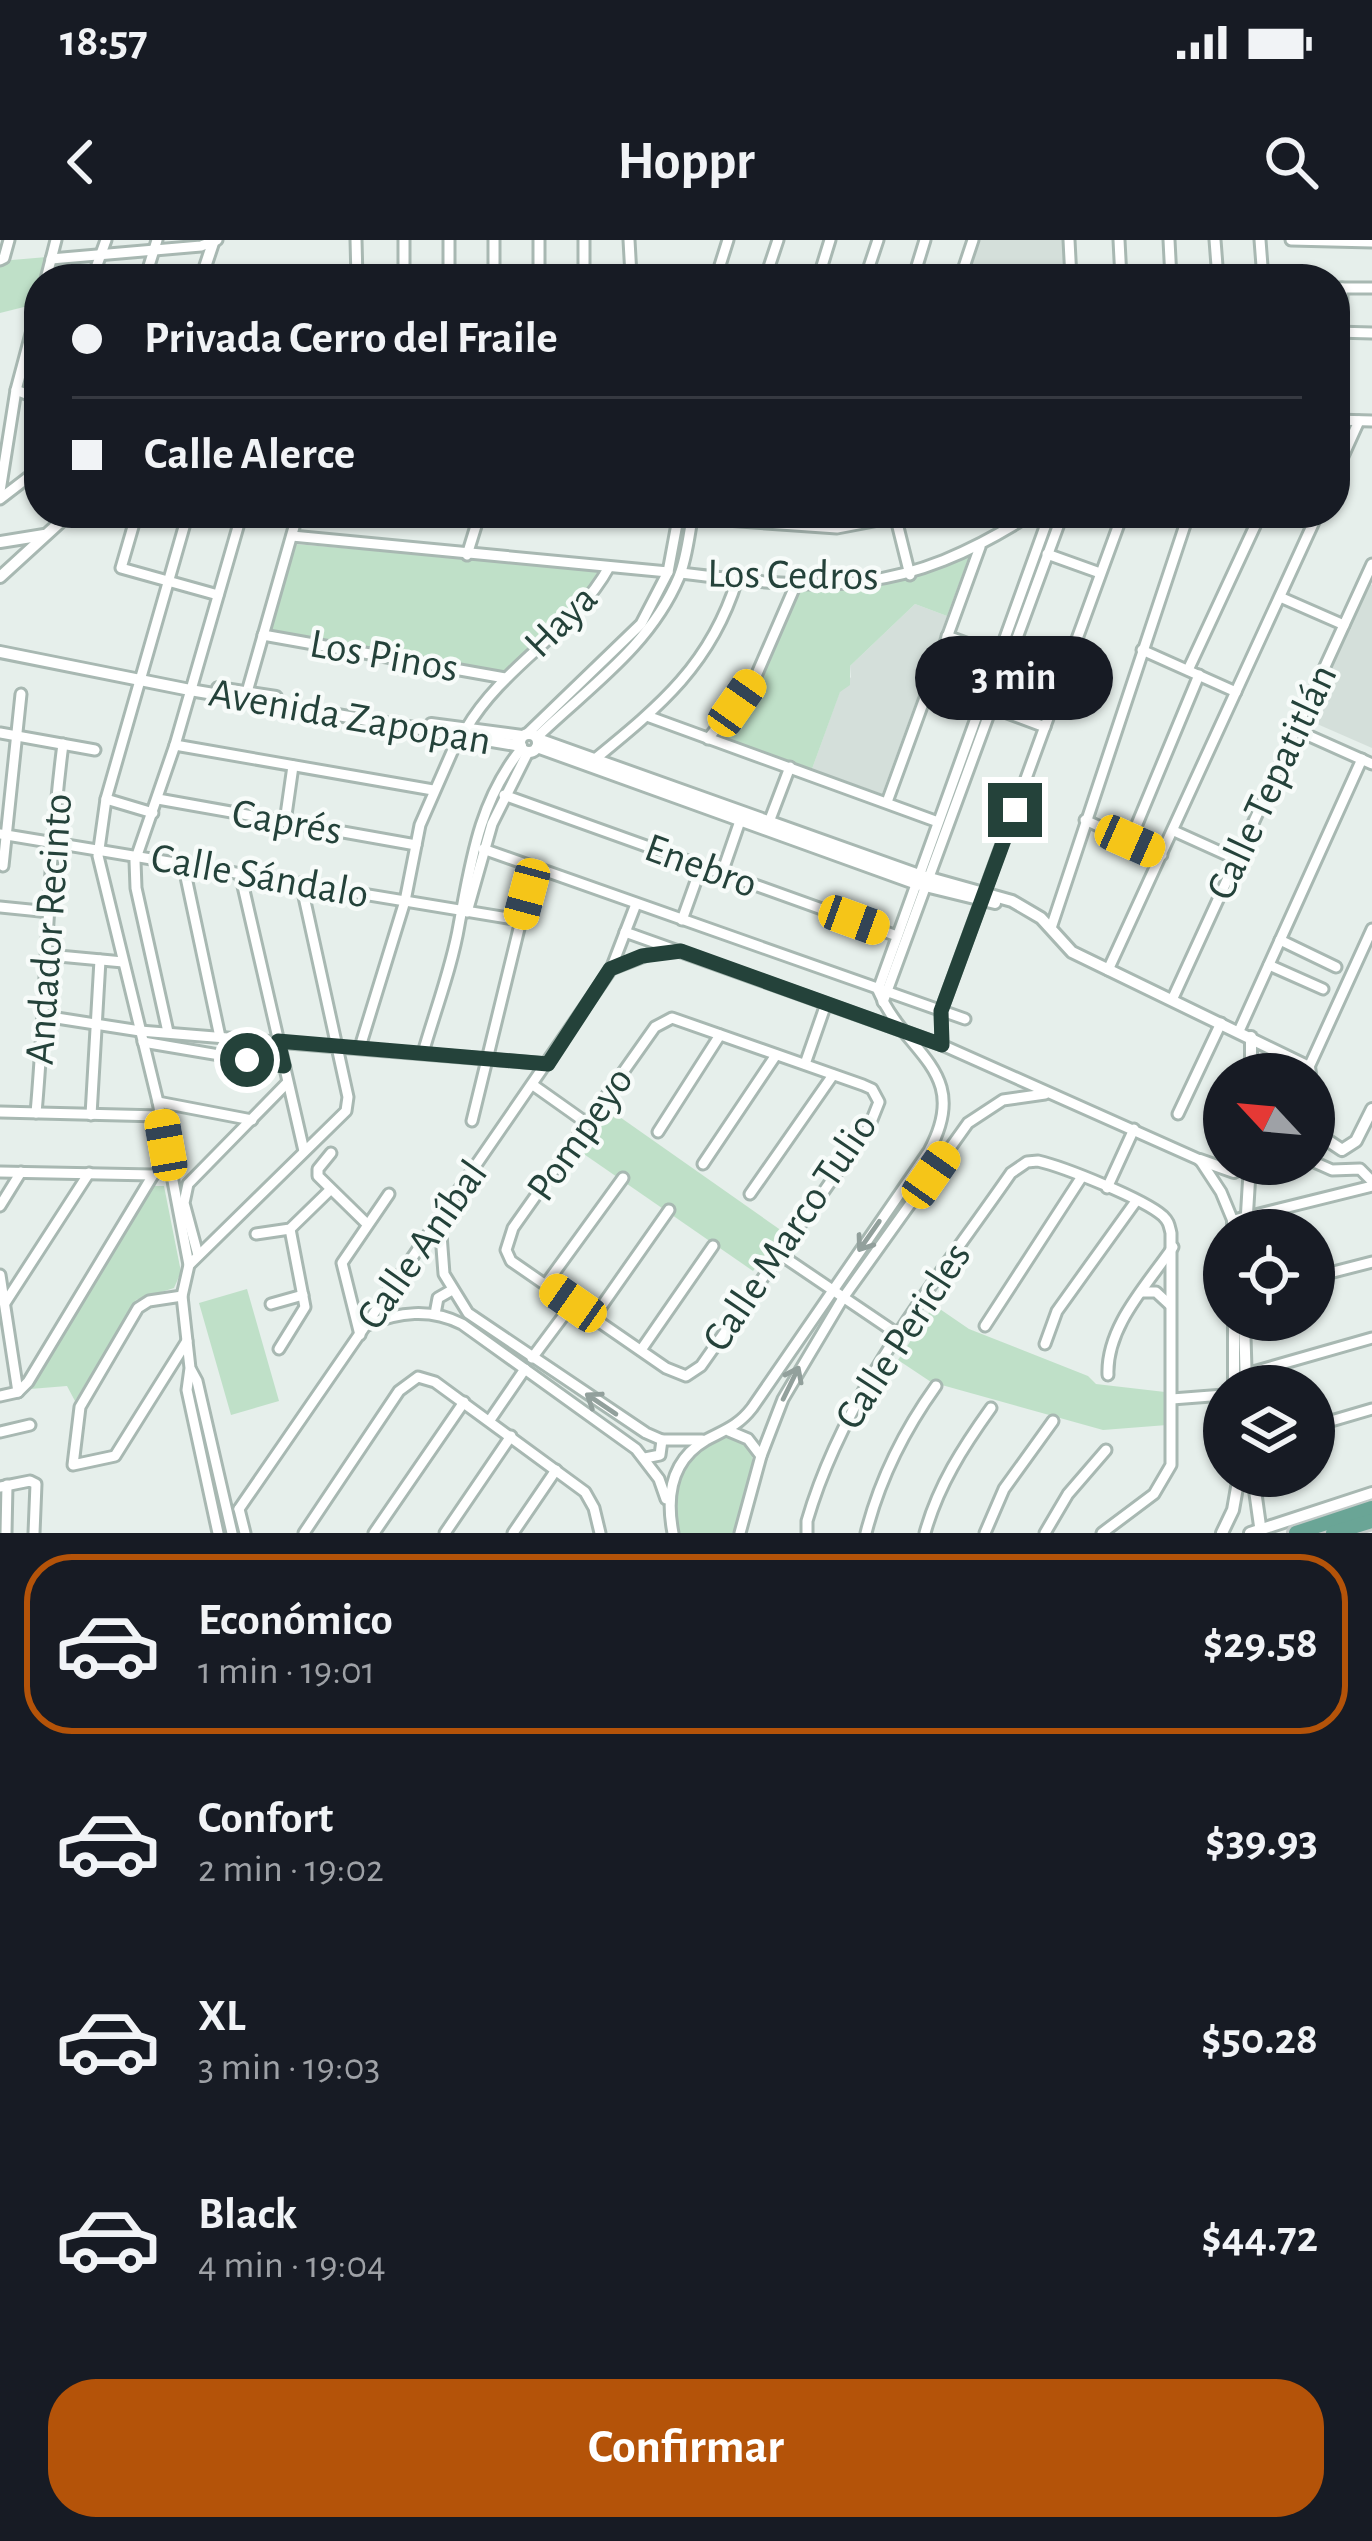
<!DOCTYPE html>
<html lang="es">
<head>
<meta charset="utf-8">
<style>
	body { margin:0; font-family:"Alegreya Sans",sans-serif; background:#20242c; color:#f1f3f6; height:100vh; display:flex; flex-direction:column; font-size:45px; white-space:nowrap }
	* { box-sizing:border-box; margin:0 }
	p { font-size:39px; color:#9ea1a6 }
	.icon { flex:none; width:66px; height:66px; fill:none; stroke:currentColor; stroke-width:2; stroke-linecap:round; stroke-linejoin:round }
	.map { position:relative; height:1293px; overflow:hidden }
	.sheet { display:flex; flex-direction:column; background:#171b24; flex:1 }
	.sheet>* { flex:none }
	.hud { position:absolute; left:24px; top:24px; width:1326px; height:264px; border-radius:48px; box-shadow:0 3px 9px #0004; display:grid; align-content:center; height:264px; padding:0 48px; background:#171b24 }
	.needle { width:78px; rotate:296deg }
	.buttons { position:absolute; left:1203px; top:813px; display:grid; gap:24px }
	.buttons a { display:grid; place-items:center; width:132px; height:132px; border-radius:50%; background:#171b24; box-shadow:0 3px 9px #0004; font-size:60px }
	.end { position:absolute; width:54px; height:54px; margin:-27px; border:15px solid #24423a; background:#fff; box-shadow:0 0 0 6px #fff }
	.from { border-radius:50% }
	.bubble { position:absolute; height:84px; border-radius:42px; background:#171b24; box-shadow:0 3px 9px #0004; font-size:39px; font-weight:700; line-height:84px; text-align:center }
	.car { position:absolute; width:36px; height:72px; margin:-36px -18px; border-radius:15px; box-shadow:0 0 9px 3px #0007; background:linear-gradient(#f5c518 24%,#345 0 40%,#f5c518 0 76%,#345 0 86%,#f5c518 0) }
	.hud b { display:flex; align-items:center; gap:42px; height:114px; font-size:45px }
	.hud b+b { border-top:3px solid #363941 }
	.hud i { width:30px; height:30px; background:#f1f3f6 }
	ul { padding:21px 0 0; list-style:none }
	li { display:flex; align-items:center; gap:36px; height:180px; margin:0 24px 18px; padding:0 24px; border:6px solid transparent; border-radius:48px }
	li div { flex:1 }
	li b { display:block; font-size:45px }
	li em { font-style:normal; font-weight:700 }
	li.active { border-color:#b45309 }
	li>.icon { width:108px; height:108px; stroke-width:1.5 }
	.primary-button { display:flex; gap:24px; margin-top:auto; padding:24px 48px }
	.primary-button a { flex:1; height:138px; border-radius:48px; background:#b45309; color:#fff; font-size:48px; font-weight:700; line-height:138px; text-align:center }
	.status { display:flex; justify-content:space-between; align-items:center; height:84px; padding:0 60px; background:#171b24; direction:ltr }
	.status svg { height:33px; fill:currentColor }
	header { display:flex; justify-content:space-between; align-items:center; height:156px; padding:0 48px; background:#171b24; font-size:54px; font-weight:700 }
	.map>svg:first-child { display:block }
	.built { fill:#d4dfda }
	.green { fill:#bfe0c8 }
	.lines { fill:none; stroke-linecap:round; stroke-linejoin:round }
	.minor-casing { stroke:#a8b8b2; stroke-width:15 }
	.tertiary-casing { stroke:#a8b8b2; stroke-width:16 }
	.primary-casing { stroke:#c2cac8; stroke-width:20 }
	.minor { stroke:#fff; stroke-width:9 }
	.tertiary { stroke:#fff; stroke-width:10 }
	.primary { stroke:#6aa596; stroke-width:14 }
	.oneway { stroke:#92a09c }
	.route { stroke:#24423a; stroke-width:15 }
	.labels { text-anchor:middle; dominant-baseline:central; stroke-width:9; stroke-linejoin:round; paint-order:stroke }
	.street-label { font-size:42px; fill:#24423a; stroke:#f7fbf9 }
</style>
</head>
<body>
<div class="status"><b>18:57</b><svg viewBox="0 0 49 12"><path d="M0 12V9h3v3zM5 12V6h3v6zM10 12V3h3v9zM15 12V0h3v12zM26 1h20v11H26zM47 4h2v5h-2z"/></svg></div>
<header><svg class="icon" aria-label="back" viewBox="0 0 24 24"><path d="M15 5l-7 7 7 7"/></svg>Hoppr<svg class="icon" aria-label="search" viewBox="0 0 24 24"><circle cx="10" cy="10" r="6"/><path d="M15 15l6 6"/></svg></header>
<div class="map">
<svg width="1372" height="1293" viewBox="0 0 1372 1293">
	<rect width="100%" height="100%" fill="#e6efeb"/>
	<g class="built">
		<path d="M976 0H1065L1067 32 967 29Z"/>
		<path d="M1370 344 1372 345V508L1308 480Z"/>
		<path d="M915 364 947 376 882 554 812 529 840 451 851 437 850 426Z"/>
	</g>
	<g class="green">
		<path d="M47 17 36 64 0 73V21Z"/>
		<path d="M295 304 601 330 584 357 502 432 273 393 271 385Z"/>
		<path d="M969 317 947 376 915 364 850 426V445L840 452 812 529 716 496 770 422 799 347C867 348 906 342 969 317Z"/>
		<path d="M607 868 782 991 753 1031 578 910Z"/>
		<path d="M154 946H164L181 1032 174 1048 136 1060 75 1161 67 1146 30 1149Z"/>
		<path d="M247 1049 279 1161 231 1175 199 1063Z"/>
		<path d="M934 1065 969 1089 1088 1136 1096 1144 1165 1152 1167 1185 1103 1190 931 1142 898 1120Z"/>
		<path d="M724 1197 742 1199 752 1210 753 1225 735 1293H678C669 1248 681 1217 724 1197Z"/>
	</g>
	<g class="lines">
		<defs>
			<g id="minor">
				<path d="M356 0 357 39"/>
				<path d="M494 0V34"/>
				<path d="M539 0V37"/>
				<path d="M629 0 631 36"/>
				<path d="M1069 0 1071 39"/>
				<path d="M1119 0 1121 39"/>
				<path d="M1169 0 1171 39"/>
				<path d="M1215 0 1218 39"/>
				<path d="M1260 0 1263 39"/>
				<path d="M1291 0 1372 2"/>
				<path d="M51 19 201 6 217 0"/>
				<path d="M0 20 4 18 9 0"/>
				<path d="M449 31V0"/>
				<path d="M356 32 820 39"/>
				<path d="M404 32V0"/>
				<path d="M584 35V0"/>
				<path d="M716 38 728 0"/>
				<path d="M46 39 56 0"/>
				<path d="M92 39 106 0"/>
				<path d="M145 39 157 0"/>
				<path d="M765 39 778 0"/>
				<path d="M818 39 830 0"/>
				<path d="M865 39 878 0"/>
				<path d="M913 39 925 0"/>
				<path d="M960 39 973 0"/>
				<path d="M1335 48H1372"/>
				<path d="M1335 92 1372 93"/>
				<path d="M1335 109 1342 92V48"/>
				<path d="M16 150 39 159"/>
				<path d="M1335 180 1372 181"/>
				<path d="M1335 234 1359 181"/>
				<path d="M0 251 16 150 39 64"/>
				<path d="M0 259 39 229"/>
				<path d="M137 273 121 328 218 355"/>
				<path d="M188 273 106 559 98 616 158 862 189 1025 182 1056 190 1128 187 1150 218 1293"/>
				<path d="M628 273 837 288 916 273"/>
				<path d="M739 273 839 280 886 273"/>
				<path d="M896 279 910 335"/>
				<path d="M292 296 668 332"/>
				<path d="M1047 314 1100 333"/>
				<path d="M467 315 480 273"/>
				<path d="M681 333C830 351 902 357 1033 273"/>
				<path d="M1280 357 1344 385"/>
				<path d="M263 395 505 438"/>
				<path d="M947 396 999 415"/>
				<path d="M1142 410 1236 452"/>
				<path d="M1188 430 1261 273"/>
				<path d="M247 452 298 273"/>
				<path d="M991 467 1045 487"/>
				<path d="M647 476 938 582"/>
				<path d="M466 489C503 425 574 391 609 327"/>
				<path d="M1296 490 1372 524"/>
				<path d="M0 493 95 510"/>
				<path d="M528 493 641 384 668 332 679 273"/>
				<path d="M537 497C589 447 650 406 679 337 687 318 689 294 693 273"/>
				<path d="M708 499 756 436 796 344"/>
				<path d="M175 505 433 550"/>
				<path d="M595 519C661 465 711 424 737 340"/>
				<path d="M504 555 897 696"/>
				<path d="M106 559 153 573"/>
				<path d="M158 559 416 605"/>
				<path d="M887 562 980 307"/>
				<path d="M1085 580 1162 615"/>
				<path d="M285 582 293 526"/>
				<path d="M769 582 790 527"/>
				<path d="M1174 591 1236 619"/>
				<path d="M0 594 520 680"/>
				<path d="M1130 601 1199 435"/>
				<path d="M483 609 965 779"/>
				<path d="M183 623 220 797"/>
				<path d="M3 626 21 454"/>
				<path d="M240 633 304 911"/>
				<path d="M722 633 740 581"/>
				<path d="M0 667 50 672"/>
				<path d="M467 672 492 584 528 512"/>
				<path d="M682 680 701 627"/>
				<path d="M1051 688 1189 273"/>
				<path d="M625 692 942 805 1200 920 1221 952 1233 981"/>
				<path d="M1280 700 1336 727"/>
				<path d="M48 715 123 722"/>
				<path d="M1269 725 1323 749"/>
				<path d="M611 729 636 664"/>
				<path d="M1108 730 1318 273"/>
				<path d="M1172 760 1372 324"/>
				<path d="M883 762 1063 273"/>
				<path d="M44 776 140 791 548 824"/>
				<path d="M672 778 863 845 872 849 879 862 869 887 701 1126 686 1136 666 1128 511 1021 506 1010 513 988 655 787Z"/>
				<path d="M1239 791 1362 519"/>
				<path d="M168 792 136 648 135 621 175 505 242 273"/>
				<path d="M143 802 284 826"/>
				<path d="M942 805 941 771 1123 273"/>
				<path d="M360 807 405 661 420 585 459 496"/>
				<path d="M423 813C435 771 452 727 459 685 471 621 479 561 522 508"/>
				<path d="M805 824 826 764"/>
				<path d="M1309 827 1372 689"/>
				<path d="M533 845 588 884"/>
				<path d="M158 862 252 880"/>
				<path d="M0 872 160 876"/>
				<path d="M36 873C47 750 47 627 63 504"/>
				<path d="M1178 874 1221 783"/>
				<path d="M91 875 100 720"/>
				<path d="M472 881 534 627"/>
				<path d="M658 892 720 795"/>
				<path d="M331 913 318 929V936L367 984"/>
				<path d="M1314 922 1332 930 1360 929 1372 941"/>
				<path d="M703 924 776 815"/>
				<path d="M0 932 153 935"/>
				<path d="M1107 948 1134 889"/>
				<path d="M750 954 833 835"/>
				<path d="M0 966 21 932"/>
				<path d="M1247 977 1372 946"/>
				<path d="M440 981 444 1034 468 1073 646 1193 662 1200H702"/>
				<path d="M256 994 290 989 330 950"/>
				<path d="M778 1013 899 1095"/>
				<path d="M198 1015 184 963 188 944 287 843"/>
				<path d="M189 1025 346 871 348 857 301 643"/>
				<path d="M0 1035 18 1152"/>
				<path d="M1314 1037 1372 1022"/>
				<path d="M546 1044 623 938"/>
				<path d="M1142 1052H1156L1170 1065"/>
				<path d="M182 1056 149 1061 138 1068 80 1167 73 1225 115 1216 187 1101"/>
				<path d="M5 1063 89 933"/>
				<path d="M271 1064 303 1055"/>
				<path d="M435 1074 438 1058 452 1050"/>
				<path d="M594 1077 669 970"/>
				<path d="M367 1085C399 1072 430 1068 462 1084L636 1209 659 1239 666 1259"/>
				<path d="M985 1086 1081 938"/>
				<path d="M360 1095 342 1023 389 954"/>
				<path d="M1045 1104 1057 1071 1136 961"/>
				<path d="M279 1109 305 1067 290 989"/>
				<path d="M641 1110 713 1006"/>
				<path d="M532 1118 573 1063"/>
				<path d="M191 1130 197 1141 232 1293"/>
				<path d="M1246 1134 1372 1098"/>
				<path d="M1108 1135C1106 1087 1147 1045 1173 1007"/>
				<path d="M0 1156 18 1152 28 1142 153 935"/>
				<path d="M1172 1159 1224 1155"/>
				<path d="M490 1180 525 1129"/>
				<path d="M1314 1186 1372 1169"/>
				<path d="M729 1191 748 1199 761 1216"/>
				<path d="M0 1192 30 1185"/>
				<path d="M645 1218 660 1215 662 1200"/>
				<path d="M0 1247 30 1241 36 1244 34 1293"/>
				<path d="M239 1269 611 729 655 712 681 711"/>
				<path d="M239 1269 245 1293"/>
				<path d="M6 1293 7 1245"/>
				<path d="M304 1293 399 1151 418 1137 435 1142 585 1252 594 1268 600 1293"/>
				<path d="M374 1293 464 1162"/>
				<path d="M445 1293 511 1196"/>
				<path d="M513 1293 556 1230"/>
				<path d="M673 1293C666 1257 670 1221 706 1200 725 1190 738 1186 752 1168L929 911C973 830 904 814 878 750L1050 273"/>
				<path d="M740 1293 761 1216 783 1159 843 1058 968 883 1003 860 1045 854"/>
				<path d="M807 1293V1281C845 1151 934 1044 1011 933L1027 922 1038 921C1064 927 1144 959 1163 976 1169 982 1169 985 1171 993V1225L1154 1254 1102 1293"/>
				<path d="M866 1293C880 1238 903 1192 936 1146"/>
				<path d="M925 1293C938 1246 963 1207 991 1168"/>
				<path d="M985 1293 1004 1249 1053 1181"/>
				<path d="M1045 1293 1068 1254 1106 1210"/>
			</g>
			<g id="tertiary">
				<path d="M201 39 214 0"/>
				<path d="M0 302 44 295"/>
				<path d="M0 337 70 273"/>
				<path d="M0 412 190 450 521 506"/>
				<path d="M218 448 276 457"/>
				<path d="M431 484 522 496"/>
				<circle cx="529" cy="503" r="9"/>
				<path d="M538 499 919 635 1012 661 1041 678 1072 712 1309 827 1310 834"/>
				<path d="M537 507 917 644 995 663"/>
				<path d="M1251 834V797"/>
				<path d="M1314 866 1324 898 1342 910 1356 901 1372 869"/>
				<path d="M1200 920 1234 932 1247 924"/>
				<path d="M1233 990V981L1247 977"/>
				<path d="M1246 990 1250 924"/>
				<path d="M1234 1080V1146"/>
				<path d="M1244 1080 1246 1146"/>
				<path d="M1253 1236 1261 1293"/>
				<path d="M1222 1293 1233 1270 1239 1236"/>
				<path d="M1250 1293 1372 1253"/>
			</g>
			<g id="primary">
				<path d="M1296 1293 1372 1268"/>
				<path d="M1333 1293 1372 1281"/>
			</g>
		</defs>
		<use href="#minor" class="minor-casing"/>
		<use href="#tertiary" class="tertiary-casing"/>
		<use href="#primary" class="primary-casing"/>
		<use href="#minor" class="minor"/>
		<use href="#tertiary" class="tertiary"/>
		<use href="#primary" class="primary"/>
	</g>
	<defs><path id="oneway-shaft" d="M-6 0H5M1.5-3L5.5 0L1.5 3" fill="none" stroke-width="1.6" stroke-linecap="round" stroke-linejoin="round" transform="scale(3)"/></defs>
	<g class="oneway">
		<use href="#oneway-shaft" transform="translate(869 996) rotate(125)"/>
		<use href="#oneway-shaft" transform="translate(791 1143) rotate(-64)"/>
		<use href="#oneway-shaft" transform="translate(601 1164) rotate(-146)"/>
	</g>
	<g class="lines">
		<path class="route" d="M247 820 284 826 278 801 548 824 610 729 642 716 681 711 942 805 941 771 1015 570"/>
	</g>
	<g class="labels">
		<g class="street-label">
			<text transform="translate(793 335) rotate(1)">Los Cedros</text>
			<text transform="translate(561 381) rotate(-45)">Haya</text>
			<text transform="translate(384 416) rotate(10)">Los Pinos</text>
			<text transform="translate(350 477) rotate(10)">Avenida Zapopan</text>
			<text transform="translate(1272 542) rotate(-65)">Calle Tepatitlán</text>
			<text transform="translate(287 582) rotate(10)">Caprés</text>
			<text transform="translate(701 626) rotate(20)">Enebro</text>
			<text transform="translate(260 636) rotate(10)">Calle Sándalo</text>
			<text transform="translate(49 689) rotate(-86)">Andador Recinto</text>
			<text transform="translate(580 894) rotate(-55)">Pompeyo</text>
			<text transform="translate(790 992) rotate(-56)">Calle Marco Tulio</text>
			<text transform="translate(422 1005) rotate(-55)">Calle Aníbal</text>
			<text transform="translate(903 1096) rotate(-57)">Calle Pericles</text>
		</g>
	</g>
</svg>
<div class="buttons">
<a><svg class="needle" viewBox="-14 -14 28 28"><path d="M0-13l5 13h-10z" fill="#e53935"/><path d="M0 13l5-13h-10z" fill="#9ea1a6"/></svg></a>
<a><svg class="icon" aria-label="locate" viewBox="0 0 24 24"><circle cx="12" cy="12" r="6"/><path d="M12 2v4M12 18v4M2 12h4M18 12h4"/></svg></a>
<a><svg class="icon" aria-label="layers" viewBox="0 0 24 24"><path d="M12 4l9 5-9 5-9-5zM3 14l9 5 9-5"/></svg></a>
</div>
<i class="end from" style="left:247px;top:820px"></i>
<i class="end" style="left:1015px;top:570px"></i>
<div class="bubble" style="left:915px;top:396px;width:198px">3 min</div>
<i class="car" style="left:737px;top:463px;rotate:35deg"></i>
<i class="car" style="left:1130px;top:601px;rotate:114deg"></i>
<i class="car" style="left:527px;top:654px;rotate:195deg"></i>
<i class="car" style="left:854px;top:680px;rotate:110deg"></i>
<i class="car" style="left:166px;top:905px;rotate:350deg"></i>
<i class="car" style="left:931px;top:935px;rotate:35deg"></i>
<i class="car" style="left:573px;top:1063px;rotate:305deg"></i>
<div class="hud">
<b><i class="from"></i>Privada Cerro del Fraile</b>
<b><i></i>Calle Alerce</b>
</div>
</div>
<section class="sheet">
<ul>
<li class="active"><svg class="icon" aria-label="car" viewBox="0 0 24 24"><path d="M5 17H2v-5l4-1 3-4h7l3 4 3 1v5h-3M9 17h6M6 11h13"/><circle cx="7" cy="17" r="2"/><circle cx="17" cy="17" r="2"/></svg><div><b>Económico</b><p>1 min · 19:01</p></div><em>$29.58</em></li>
<li><svg class="icon" aria-label="car" viewBox="0 0 24 24"><path d="M5 17H2v-5l4-1 3-4h7l3 4 3 1v5h-3M9 17h6M6 11h13"/><circle cx="7" cy="17" r="2"/><circle cx="17" cy="17" r="2"/></svg><div><b>Confort</b><p>2 min · 19:02</p></div><em>$39.93</em></li>
<li><svg class="icon" aria-label="car" viewBox="0 0 24 24"><path d="M5 17H2v-5l4-1 3-4h7l3 4 3 1v5h-3M9 17h6M6 11h13"/><circle cx="7" cy="17" r="2"/><circle cx="17" cy="17" r="2"/></svg><div><b>XL</b><p>3 min · 19:03</p></div><em>$50.28</em></li>
<li><svg class="icon" aria-label="car" viewBox="0 0 24 24"><path d="M5 17H2v-5l4-1 3-4h7l3 4 3 1v5h-3M9 17h6M6 11h13"/><circle cx="7" cy="17" r="2"/><circle cx="17" cy="17" r="2"/></svg><div><b>Black</b><p>4 min · 19:04</p></div><em>$44.72</em></li>
</ul>
<div class="primary-button"><a>Confirmar</a></div>
</section>
</body>
</html>
